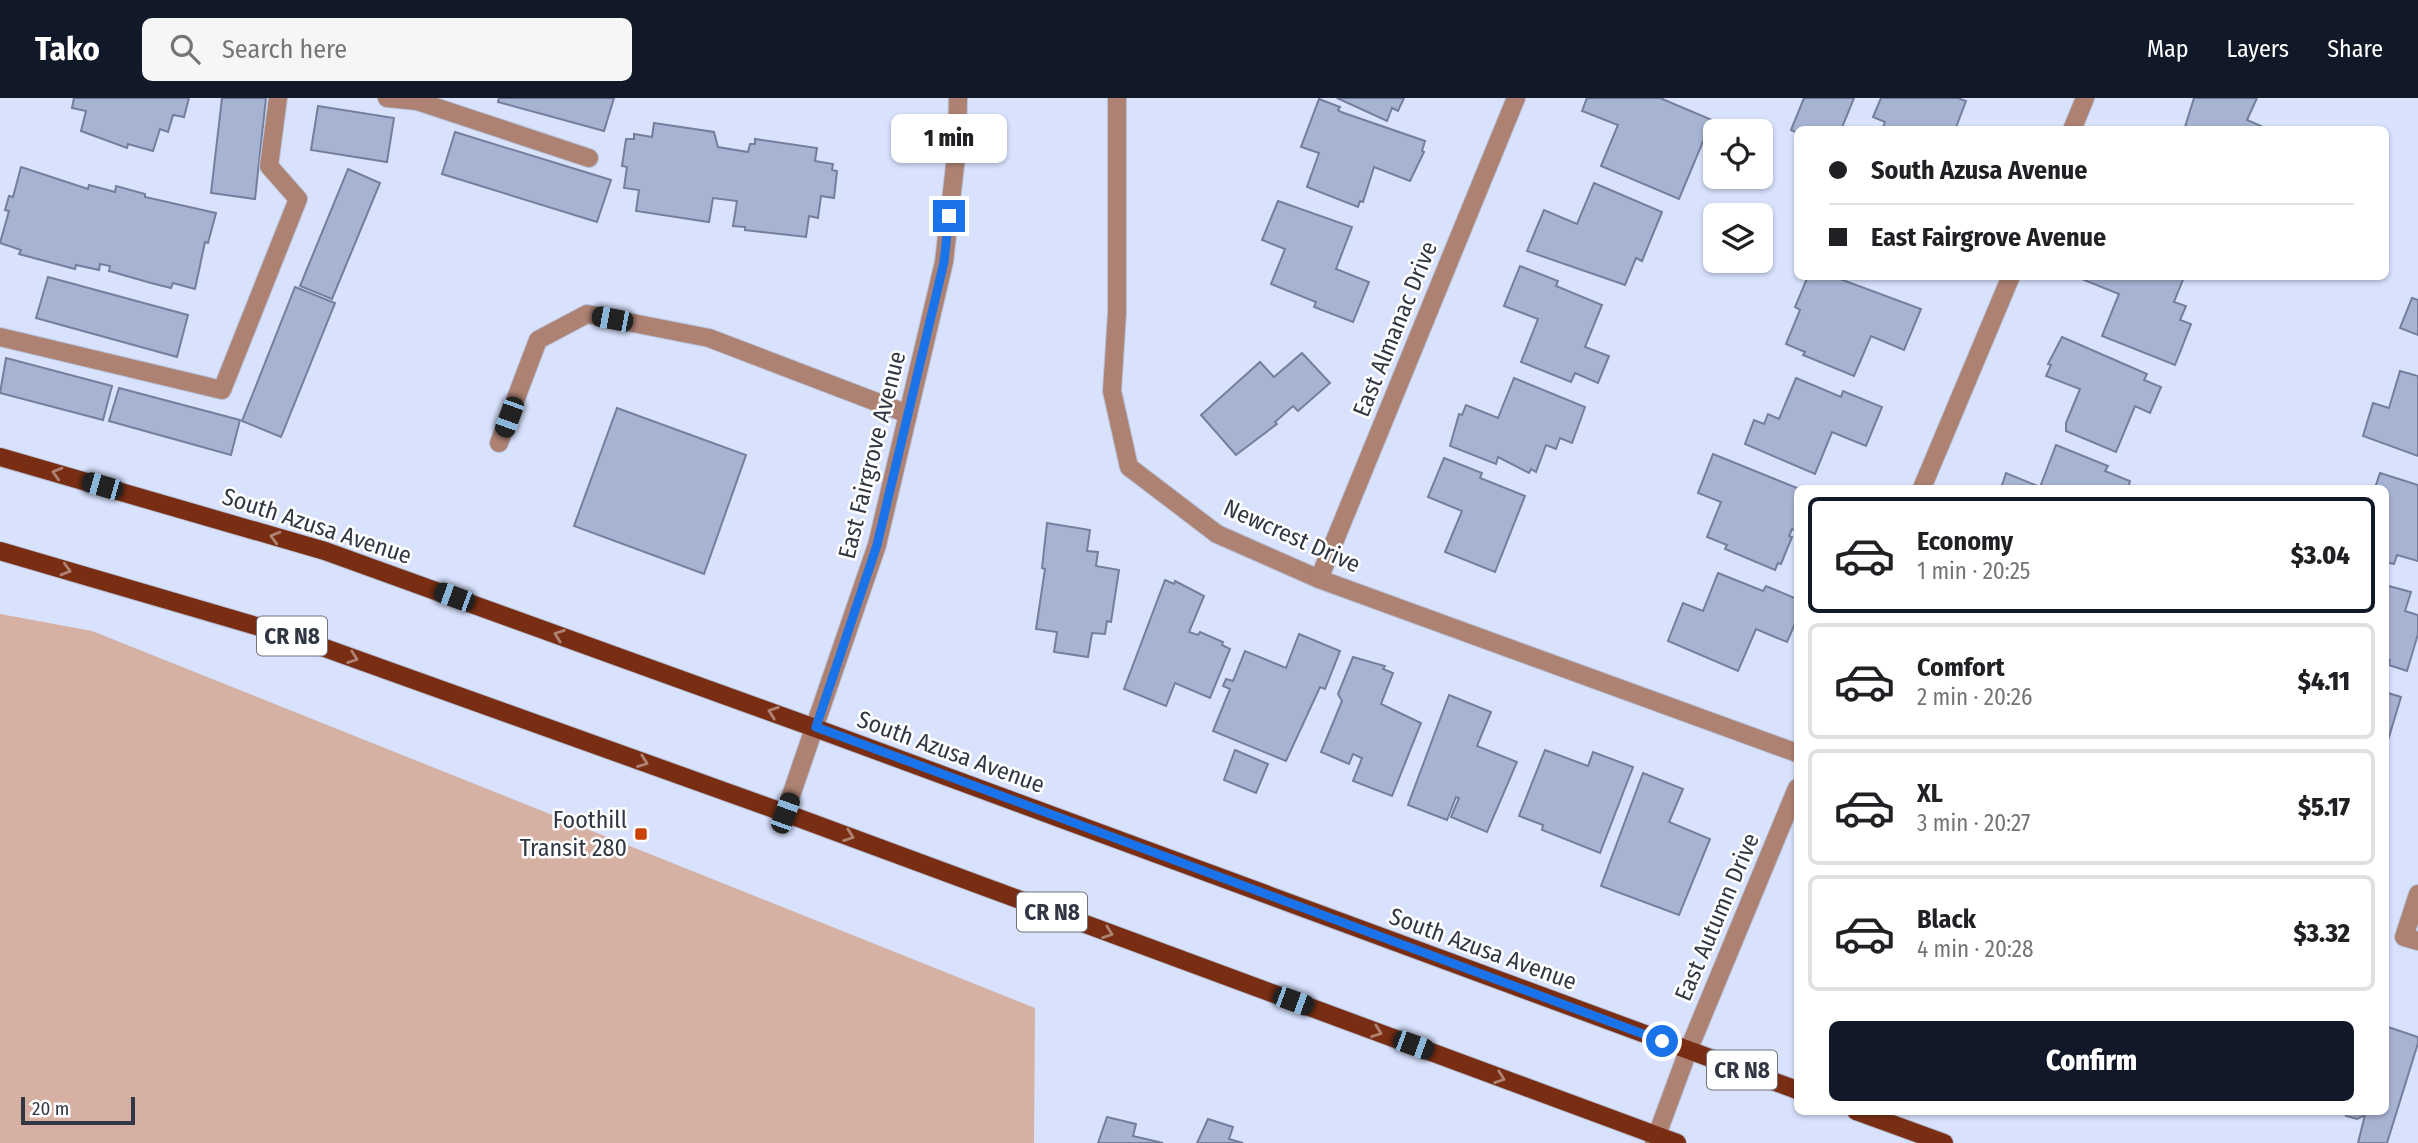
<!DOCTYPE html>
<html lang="en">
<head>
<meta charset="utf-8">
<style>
	body { margin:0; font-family:"Fira Sans Condensed",sans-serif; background:#f6f6f6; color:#202124; height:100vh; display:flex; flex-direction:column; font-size:26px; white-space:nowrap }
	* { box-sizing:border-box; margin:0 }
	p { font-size:23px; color:#757577 }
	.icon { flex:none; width:38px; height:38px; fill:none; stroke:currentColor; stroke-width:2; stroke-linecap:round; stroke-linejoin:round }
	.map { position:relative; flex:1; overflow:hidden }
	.side { position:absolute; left:1794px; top:387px; width:595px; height:630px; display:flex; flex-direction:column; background:#fff; border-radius:10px; box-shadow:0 2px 5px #0004 }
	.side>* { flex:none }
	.guide { position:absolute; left:1794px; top:28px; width:595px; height:154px; border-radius:10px; box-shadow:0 2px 5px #0004; display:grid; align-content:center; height:154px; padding:0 35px; background:#fff }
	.buttons { position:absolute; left:1703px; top:21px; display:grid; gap:14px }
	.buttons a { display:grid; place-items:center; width:70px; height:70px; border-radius:10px; background:#fff; box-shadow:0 2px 5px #0004; font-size:35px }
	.scale { position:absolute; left:21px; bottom:18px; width:114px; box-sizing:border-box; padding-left:7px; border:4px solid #323744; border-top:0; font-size:19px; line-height:24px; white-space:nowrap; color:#323744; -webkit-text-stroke:5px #fff; paint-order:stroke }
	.end { position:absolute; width:32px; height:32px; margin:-16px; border:9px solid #1a73e8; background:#fff; box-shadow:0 0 0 4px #fff }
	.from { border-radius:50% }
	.bubble { position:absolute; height:49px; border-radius:10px; background:#fff; box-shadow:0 2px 5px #0004; font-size:23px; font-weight:800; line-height:49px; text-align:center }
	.car { position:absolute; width:21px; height:42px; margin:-21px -10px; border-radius:9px; box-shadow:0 0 5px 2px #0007; background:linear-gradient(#222 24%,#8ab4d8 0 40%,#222 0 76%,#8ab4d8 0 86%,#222 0) }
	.guide b { display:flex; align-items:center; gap:24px; height:66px; font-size:26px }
	.guide b+b { border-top:2px solid #e0e0e0 }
	.guide i { width:18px; height:18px; background:#202124 }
	ul { padding:12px 0 0; list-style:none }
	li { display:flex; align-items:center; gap:21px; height:116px; margin:0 14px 10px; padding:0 21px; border:4px solid #e0e0e0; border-radius:10px }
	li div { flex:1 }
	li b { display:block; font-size:26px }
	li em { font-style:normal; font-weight:800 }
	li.on { border-color:#111827 }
	li>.icon { width:63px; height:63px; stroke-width:1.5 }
	.cta { display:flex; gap:14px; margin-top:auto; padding:14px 35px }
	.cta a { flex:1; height:80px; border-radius:10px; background:#111827; color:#fff; font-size:28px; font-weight:800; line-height:80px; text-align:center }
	header { display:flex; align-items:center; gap:42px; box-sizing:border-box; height:98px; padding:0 35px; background:#111827; color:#fff }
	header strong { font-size:33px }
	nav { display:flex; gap:38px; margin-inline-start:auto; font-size:24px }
	.search { width:490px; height:63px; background:#f6f6f6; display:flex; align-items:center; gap:18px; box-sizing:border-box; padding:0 24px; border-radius:10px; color:#757577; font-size:26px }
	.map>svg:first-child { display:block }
	.green { fill:#d6b0a3 }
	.building { fill:#a7b3d3; stroke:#737f9c; stroke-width:2 }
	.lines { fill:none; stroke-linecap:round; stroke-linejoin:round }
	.minor-casing { stroke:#b7c0d8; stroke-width:20 }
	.major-casing { stroke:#b7c0d8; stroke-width:20 }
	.minor { stroke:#ae8273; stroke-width:18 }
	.major { stroke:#792e14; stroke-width:18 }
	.oneway { stroke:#af8272 }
	.route { stroke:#1a73e8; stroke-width:9 }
	.poi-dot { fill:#c94207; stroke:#fff; stroke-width:2.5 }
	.labels { text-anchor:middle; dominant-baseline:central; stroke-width:5; stroke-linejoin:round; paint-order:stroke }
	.shield { fill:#fff; stroke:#70737c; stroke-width:2 }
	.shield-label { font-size:23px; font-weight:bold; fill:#323744 }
	.street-label { font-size:24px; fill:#323744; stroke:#fff }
	.poi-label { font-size:24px; fill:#323744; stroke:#fff; text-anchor:end }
</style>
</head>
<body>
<header>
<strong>Tako</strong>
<div class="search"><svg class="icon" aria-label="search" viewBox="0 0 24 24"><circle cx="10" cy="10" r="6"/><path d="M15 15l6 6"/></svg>Search here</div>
<nav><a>Map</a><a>Layers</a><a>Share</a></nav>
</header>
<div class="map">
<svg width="2418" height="1045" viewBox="0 0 2418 1045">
	<rect width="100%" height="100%" fill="#d8e2fd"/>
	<path class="green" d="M0 516 92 533 1035 910 1034 1045H0Z"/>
	<g class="building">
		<path d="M74 0H189L184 19 173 17 168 34 160 31 153 53 128 46 127 50 81 33 86 13 72 10Z"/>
		<path d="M222 0H266L255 101 211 95Z"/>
		<path d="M499 0H614L604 33 498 4Z"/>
		<path d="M1337 0H1404L1398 13 1392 10 1387 23Z"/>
		<path d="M1587 0H1660L1712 22 1679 101 1601 68 1618 27 1582 13Z"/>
		<path d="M1804 0H1854L1841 32H1797V35L1791 32Z"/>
		<path d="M1881 0H1958L1966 3 1955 32H1882L1885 24 1873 19Z"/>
		<path d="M2194 0H2257L2247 22 2270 32H2184Z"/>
		<path d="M1319 1 1340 9 1338 12 1341 14 1425 43 1422 53 1424 54 1410 83 1374 69 1363 104 1360 103 1358 109 1307 89 1319 55 1301 49Z"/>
		<path d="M318 8 394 20 387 64 311 52Z"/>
		<path d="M654 25 714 34 718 49 748 54 750 46H755V41L817 50 815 63 833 66 832 72 837 73 834 100 821 98 818 120 809 118 806 139 745 132V129L733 128 737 103 713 100 709 124 636 113 639 92 624 90 627 69 622 68 626 41H634V36L652 39Z"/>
		<path d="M455 34 611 82 597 124 442 76Z"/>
		<path d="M21 69 88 91 89 87 115 94 116 88 145 96V99L216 115 208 145 205 144 195 191 173 185 171 190 151 185 109 173 110 168 100 166 99 172 76 167 75 171 19 156 21 152 0 145 9 113 5 112 9 98 13 99Z"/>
		<path d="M348 71 380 85 332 201 300 188Z"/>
		<path d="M1594 85 1662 114 1642 163 1636 160 1625 187 1527 153 1544 112 1577 126Z"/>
		<path d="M1278 103 1352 129 1336 171 1369 184 1353 224 1314 209 1316 204 1271 186 1285 151 1262 142Z"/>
		<path d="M1520 168 1558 183 1556 188 1602 207 1585 249 1609 258 1598 285 1575 275 1571 284 1521 264 1538 221 1504 208Z"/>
		<path d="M1808 178H1832L1921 211 1904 252 1871 238 1854 278 1803 257 1805 254 1786 246 1800 212 1795 209Z"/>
		<path d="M2086 178 2184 179 2174 204 2186 208 2180 222 2191 226 2175 267 2102 238 2119 196 2084 182Z"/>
		<path d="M48 179 188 217 177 259 36 220Z"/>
		<path d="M295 189 335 205 281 339 242 323Z"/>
		<path d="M2412 200 2418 202V237L2400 230Z"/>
		<path d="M2062 239 2147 276 2144 282 2161 289 2150 315 2135 308 2116 354 2066 333V325L2080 291 2046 278 2051 267 2048 266Z"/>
		<path d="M1302 255 1330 285 1298 313 1293 308 1275 324 1277 326 1236 357 1201 317 1260 264 1274 279Z"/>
		<path d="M6 260 112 288 103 322 0 295Z"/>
		<path d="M2400 273 2418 278V358L2363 338 2373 305 2389 310Z"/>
		<path d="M1514 280 1585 309 1572 345 1560 340 1556 351 1546 347 1536 374 1531 371 1529 375 1498 359 1496 366 1450 348 1459 316 1462 317 1466 307 1498 320Z"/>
		<path d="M1796 280 1841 299 1843 293 1882 309 1866 348 1832 334 1815 376 1745 346 1754 322 1764 326 1768 316 1779 321Z"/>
		<path d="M119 290 240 322 231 357 109 323Z"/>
		<path d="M617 310 746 357 704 476 574 428Z"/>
		<path d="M2056 347 2108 368 2105 373 2130 383 2128 390H2001L2006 375 2040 389Z"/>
		<path d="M1713 356 1797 390V433L1792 431 1789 438 1792 439 1781 466 1778 465 1775 472 1725 451 1727 447 1707 439 1721 404 1698 395Z"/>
		<path d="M1444 360 1482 375 1480 380 1525 398 1495 474 1445 454 1462 413 1428 399Z"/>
		<path d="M2380 375 2418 387V463L2397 457 2394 466 2385 464V390H2375Z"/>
		<path d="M1047 425 1090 432 1087 453 1098 454 1096 468 1119 472 1111 524 1107 523 1105 536 1092 535 1088 559 1054 554 1057 534 1036 531 1045 471 1042 470Z"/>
		<path d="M1718 475 1763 493 1766 488 1797 501V521L1787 544 1756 531 1738 573 1668 543 1683 505 1703 513Z"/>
		<path d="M1165 482 1174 486 1175 483 1204 498 1189 534 1198 537 1200 534 1223 544 1222 547 1230 551 1210 600 1175 585 1166 608 1124 591Z"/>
		<path d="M2385 487 2411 494 2405 513 2418 517V536L2407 573 2389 567 2390 562 2385 561Z"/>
		<path d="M1299 536 1340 553 1325 591 1320 589 1286 663 1213 633 1230 591 1223 588 1226 581 1233 583 1245 553 1286 570Z"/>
		<path d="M1353 559 1385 568 1383 571 1393 575 1381 606 1421 625 1392 698 1353 683 1362 660 1353 656 1349 666 1321 654 1342 603 1338 596Z"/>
		<path d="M2385 594 2401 599 2386 649H2385Z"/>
		<path d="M1449 597 1491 614 1477 648 1517 664 1487 734 1451 719 1459 700 1456 699 1447 722 1408 707Z"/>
		<path d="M1235 652 1268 666 1256 695 1224 682Z"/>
		<path d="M1545 652 1588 668 1593 654 1633 669 1600 755 1542 732 1543 727 1519 718Z"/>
		<path d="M1643 675 1683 691 1669 724 1710 741 1679 817 1601 788Z"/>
		<path d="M2385 928 2418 939V945L2387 1045H2358L2365 1017 2357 1021 2346 1018 2343 1013H2385Z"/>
		<path d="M1107 1019 1136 1026 1133 1038 1163 1045H1098Z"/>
		<path d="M1208 1021 1233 1029 1229 1041 1243 1045H1197Z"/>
	</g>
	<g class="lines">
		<defs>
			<g id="minor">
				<path d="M387 0 417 3 589 60"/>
				<path d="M1117 0V215L1112 293 1129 369 1217 436 1319 481 1797 655"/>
				<path d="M2072 32 2085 0"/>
				<path d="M0 239 222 292 298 101 269 68 278 0"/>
				<path d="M499 345 538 242 587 216 709 240 908 316"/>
				<path d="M1922 390 2011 178"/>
				<path d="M1319 481 1516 0"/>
				<path d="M785 715 877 447 944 164 957 50 958 0"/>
				<path d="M2418 796 2404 839 2418 843"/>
				<path d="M1654 1045 1688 953 1797 690"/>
			</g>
			<g id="major">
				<path d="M0 359 325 453 815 630 1797 992"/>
				<path d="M0 453 297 540 785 715 1677 1045"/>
				<path d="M1856 1013 1944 1045"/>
			</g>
		</defs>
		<use href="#minor" class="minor-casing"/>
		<use href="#major" class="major-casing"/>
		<use href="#minor" class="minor"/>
		<use href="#major" class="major"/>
	</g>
	<defs><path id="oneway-chevron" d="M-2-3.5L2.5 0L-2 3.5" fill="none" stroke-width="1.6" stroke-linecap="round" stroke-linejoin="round" transform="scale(1.75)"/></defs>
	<g class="oneway">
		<use href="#oneway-chevron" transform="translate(57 375) rotate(-164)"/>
		<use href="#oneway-chevron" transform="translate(275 439) rotate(-164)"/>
		<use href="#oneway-chevron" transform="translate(66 472) rotate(16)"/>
		<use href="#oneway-chevron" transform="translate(559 537) rotate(-160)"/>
		<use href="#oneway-chevron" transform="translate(353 560) rotate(20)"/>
		<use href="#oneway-chevron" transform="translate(773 614) rotate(-160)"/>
		<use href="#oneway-chevron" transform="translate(643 664) rotate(20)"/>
		<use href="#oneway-chevron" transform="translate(849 738) rotate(20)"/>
		<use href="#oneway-chevron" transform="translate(1108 835) rotate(20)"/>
		<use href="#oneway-chevron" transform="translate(1377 934) rotate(20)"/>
		<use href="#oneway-chevron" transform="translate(1500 980) rotate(20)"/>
	</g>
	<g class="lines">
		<path class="route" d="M949 118 944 164 877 447 816 629 1662 943"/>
	</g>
	<rect class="poi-dot" x="634" y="729" width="14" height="14" rx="3.5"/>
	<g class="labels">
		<g class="shield">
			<rect x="257" y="518.5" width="70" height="39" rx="5"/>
			<rect x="1017" y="794.5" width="70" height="39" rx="5"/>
			<rect x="1707" y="952.5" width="70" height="39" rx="5"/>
		</g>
		<g class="shield-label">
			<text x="292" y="538">CR N8</text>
			<text x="1052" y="814">CR N8</text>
			<text x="1742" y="972">CR N8</text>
		</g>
		<g class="street-label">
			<text transform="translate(1395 231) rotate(-68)">East Almanac Drive</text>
			<text transform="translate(872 357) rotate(-76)">East Fairgrove Avenue</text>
			<text transform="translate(317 428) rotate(18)">South Azusa Avenue</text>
			<text transform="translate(1292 438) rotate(24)">Newcrest Drive</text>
			<text transform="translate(951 654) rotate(20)">South Azusa Avenue</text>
			<text transform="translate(1717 819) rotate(-67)">East Autumn Drive</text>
			<text transform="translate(1483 851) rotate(20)">South Azusa Avenue</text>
		</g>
		<g class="poi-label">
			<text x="627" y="722">Foothill<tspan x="627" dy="28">Transit 280</tspan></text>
		</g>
	</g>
</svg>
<div class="buttons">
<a><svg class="icon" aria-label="locate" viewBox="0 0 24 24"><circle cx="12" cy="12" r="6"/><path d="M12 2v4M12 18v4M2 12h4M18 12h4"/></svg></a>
<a><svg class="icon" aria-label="layers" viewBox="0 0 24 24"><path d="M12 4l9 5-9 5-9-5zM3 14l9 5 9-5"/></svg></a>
</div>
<div class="scale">20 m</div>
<i class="end from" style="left:1662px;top:943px"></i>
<i class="end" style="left:949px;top:118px"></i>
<div class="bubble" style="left:891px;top:16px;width:116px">1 min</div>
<i class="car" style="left:612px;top:221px;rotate:281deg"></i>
<i class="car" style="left:509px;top:319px;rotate:200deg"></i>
<i class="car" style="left:102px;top:388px;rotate:286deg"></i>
<i class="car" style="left:454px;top:499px;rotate:290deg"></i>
<i class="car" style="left:785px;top:715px;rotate:20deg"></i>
<i class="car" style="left:1293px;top:903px;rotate:110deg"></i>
<i class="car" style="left:1413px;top:947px;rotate:110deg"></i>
<div class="guide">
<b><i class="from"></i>South Azusa Avenue</b>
<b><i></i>East Fairgrove Avenue</b>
</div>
<section class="side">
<ul>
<li class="on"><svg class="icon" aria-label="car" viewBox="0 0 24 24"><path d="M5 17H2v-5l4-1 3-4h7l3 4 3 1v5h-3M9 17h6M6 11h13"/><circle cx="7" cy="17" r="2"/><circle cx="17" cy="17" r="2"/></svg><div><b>Economy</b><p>1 min · 20:25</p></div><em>$3.04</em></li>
<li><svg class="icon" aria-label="car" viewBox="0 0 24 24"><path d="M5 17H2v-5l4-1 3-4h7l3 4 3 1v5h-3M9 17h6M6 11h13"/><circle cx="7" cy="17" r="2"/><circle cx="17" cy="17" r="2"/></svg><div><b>Comfort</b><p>2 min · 20:26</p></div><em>$4.11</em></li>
<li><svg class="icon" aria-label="car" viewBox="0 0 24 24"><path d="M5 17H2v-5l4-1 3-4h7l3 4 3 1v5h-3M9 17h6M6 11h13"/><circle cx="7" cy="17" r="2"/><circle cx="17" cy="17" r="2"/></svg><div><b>XL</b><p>3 min · 20:27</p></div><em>$5.17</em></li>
<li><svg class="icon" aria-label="car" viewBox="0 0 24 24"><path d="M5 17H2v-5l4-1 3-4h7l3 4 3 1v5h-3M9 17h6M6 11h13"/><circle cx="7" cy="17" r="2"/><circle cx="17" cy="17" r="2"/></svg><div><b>Black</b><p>4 min · 20:28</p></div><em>$3.32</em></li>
</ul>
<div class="cta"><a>Confirm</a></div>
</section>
</div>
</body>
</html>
